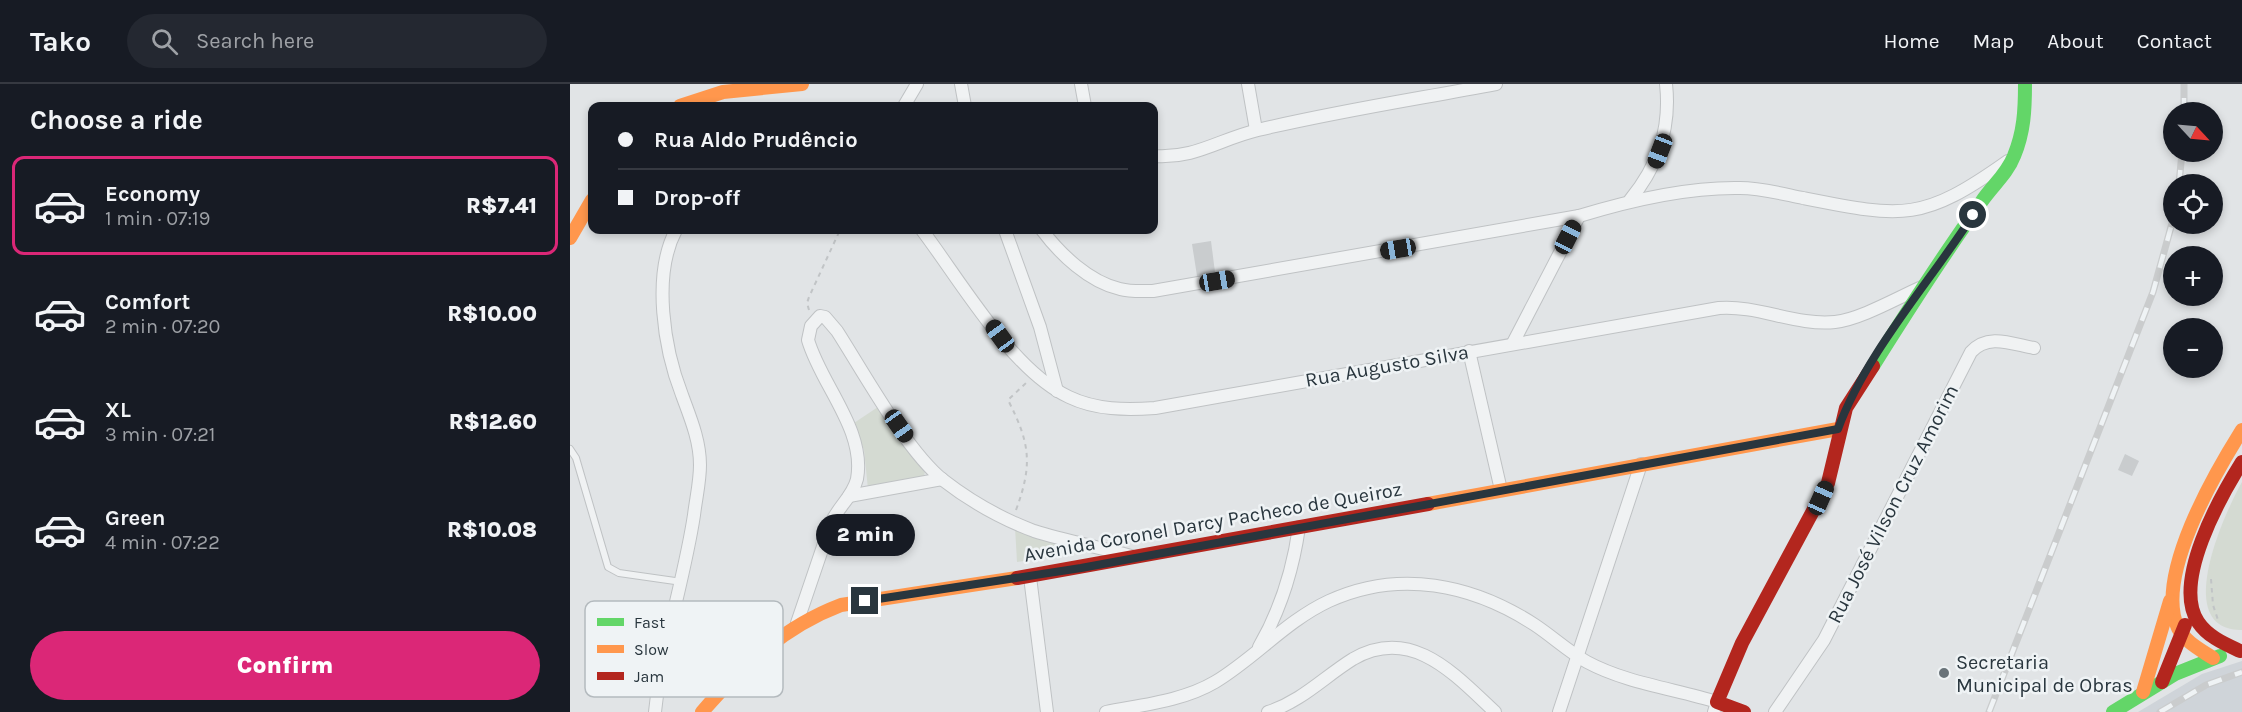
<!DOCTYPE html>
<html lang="en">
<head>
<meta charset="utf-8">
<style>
	body { margin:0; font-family:Karla,sans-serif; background:#242831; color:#f1f3f6; height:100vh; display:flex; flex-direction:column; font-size:22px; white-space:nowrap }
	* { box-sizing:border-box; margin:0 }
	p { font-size:20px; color:#9ea1a6 }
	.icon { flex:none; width:33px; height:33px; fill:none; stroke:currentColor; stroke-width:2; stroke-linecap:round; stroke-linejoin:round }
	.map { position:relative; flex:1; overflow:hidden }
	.sheet { display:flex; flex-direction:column; background:#171b24; width:570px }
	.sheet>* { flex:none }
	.banner { position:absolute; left:18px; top:18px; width:570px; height:132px; border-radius:12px; box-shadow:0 3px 9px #0003; display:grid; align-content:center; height:132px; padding:0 30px; background:#171b24 }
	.needle { width:39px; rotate:116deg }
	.controls { position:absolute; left:1593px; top:18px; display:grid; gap:12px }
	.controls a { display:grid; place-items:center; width:60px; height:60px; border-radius:50%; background:#171b24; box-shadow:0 3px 9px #0003; font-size:30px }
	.end { position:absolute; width:27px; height:27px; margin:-14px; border:8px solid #29363e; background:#fff; box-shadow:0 0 0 3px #fff }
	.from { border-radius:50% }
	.bubble { position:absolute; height:42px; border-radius:21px; background:#171b24; box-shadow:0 3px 9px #0003; font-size:20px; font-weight:800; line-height:42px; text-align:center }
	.car { position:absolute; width:18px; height:36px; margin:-18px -9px; border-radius:8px; box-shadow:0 0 4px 2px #0007; background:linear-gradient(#222 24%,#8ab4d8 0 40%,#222 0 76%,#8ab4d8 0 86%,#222 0) }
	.banner b { display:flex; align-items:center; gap:21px; height:57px; font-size:22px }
	.banner b+b { border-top:2px solid #363941 }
	.banner i { width:15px; height:15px; background:#f1f3f6 }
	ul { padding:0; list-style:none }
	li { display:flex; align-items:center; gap:18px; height:99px; margin:0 12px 9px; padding:0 18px; border:3px solid transparent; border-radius:12px }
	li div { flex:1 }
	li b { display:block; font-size:22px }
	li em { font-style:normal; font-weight:800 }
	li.selected { border-color:#db2777 }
	li>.icon { width:54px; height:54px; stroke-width:1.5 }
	h2 { padding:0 30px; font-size:27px; line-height:72px }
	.action { display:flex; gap:12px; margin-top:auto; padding:12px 30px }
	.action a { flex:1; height:69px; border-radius:36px; background:#db2777; color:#fff; font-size:24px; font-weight:800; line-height:69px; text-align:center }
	header { display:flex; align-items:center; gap:36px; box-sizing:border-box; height:84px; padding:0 30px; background:#171b24; border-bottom:2px solid #363941 }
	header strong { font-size:28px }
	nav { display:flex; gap:33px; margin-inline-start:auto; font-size:21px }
	.search { width:420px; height:54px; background:#242831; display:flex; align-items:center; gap:15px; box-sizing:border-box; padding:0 21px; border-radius:33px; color:#9ea1a6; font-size:22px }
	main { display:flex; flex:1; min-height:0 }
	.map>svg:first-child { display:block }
	.built { fill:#cfd4d9 }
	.green { fill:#d4dad2 }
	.building { fill:#c9ccce }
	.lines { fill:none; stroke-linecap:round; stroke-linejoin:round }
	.lane-casing { stroke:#bfc2c4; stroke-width:8 }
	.street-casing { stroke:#bfc2c4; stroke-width:14 }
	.path { stroke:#c1c4c6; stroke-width:2; stroke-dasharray:4.5 4.5; stroke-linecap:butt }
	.lane { stroke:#f0f2f3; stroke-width:6 }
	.street { stroke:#f0f2f3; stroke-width:12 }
	.fast { stroke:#63d668; stroke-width:14 }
	.slow { stroke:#ff974d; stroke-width:14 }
	.jam { stroke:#b3261e; stroke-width:14 }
	.rail-casing { stroke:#cacccd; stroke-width:7 }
	.rail { stroke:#eff3f5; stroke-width:4.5; stroke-dasharray:14; stroke-linecap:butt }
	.route { stroke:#29363e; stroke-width:8 }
	.poi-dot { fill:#697379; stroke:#eff3f5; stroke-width:2 }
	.labels { text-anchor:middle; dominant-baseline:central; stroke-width:5; stroke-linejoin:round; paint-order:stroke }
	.street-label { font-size:20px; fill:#29363e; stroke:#eff3f5 }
	.poi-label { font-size:20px; fill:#29363e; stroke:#eff3f5; text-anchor:start }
	.key { fill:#eff3f5; stroke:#b4babe; stroke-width:1.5 }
	.key-label { font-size:16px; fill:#29363e }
</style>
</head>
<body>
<header>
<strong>Tako</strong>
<div class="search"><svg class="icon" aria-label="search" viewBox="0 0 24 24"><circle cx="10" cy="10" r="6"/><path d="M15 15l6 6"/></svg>Search here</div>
<nav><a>Home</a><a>Map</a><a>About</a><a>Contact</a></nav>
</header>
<main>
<section class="sheet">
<h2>Choose a ride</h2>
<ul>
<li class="selected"><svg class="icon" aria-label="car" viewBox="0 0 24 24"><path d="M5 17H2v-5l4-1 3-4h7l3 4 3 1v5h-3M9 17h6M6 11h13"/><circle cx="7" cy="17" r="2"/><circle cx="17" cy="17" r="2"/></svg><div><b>Economy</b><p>1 min · 07:19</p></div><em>R$7.41</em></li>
<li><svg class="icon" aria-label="car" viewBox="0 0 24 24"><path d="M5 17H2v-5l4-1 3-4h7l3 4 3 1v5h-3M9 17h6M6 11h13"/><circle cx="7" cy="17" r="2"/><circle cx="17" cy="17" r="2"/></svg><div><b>Comfort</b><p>2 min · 07:20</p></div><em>R$10.00</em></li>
<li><svg class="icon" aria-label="car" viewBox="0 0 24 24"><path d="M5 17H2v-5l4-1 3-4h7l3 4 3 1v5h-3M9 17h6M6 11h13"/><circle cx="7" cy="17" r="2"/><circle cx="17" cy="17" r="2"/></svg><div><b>XL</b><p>3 min · 07:21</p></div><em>R$12.60</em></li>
<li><svg class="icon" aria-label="car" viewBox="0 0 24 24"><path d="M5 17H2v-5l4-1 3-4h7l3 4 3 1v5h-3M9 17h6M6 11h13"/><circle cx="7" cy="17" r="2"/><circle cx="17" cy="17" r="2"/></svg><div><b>Green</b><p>4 min · 07:22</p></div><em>R$10.08</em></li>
</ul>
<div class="action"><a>Confirm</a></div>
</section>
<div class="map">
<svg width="1672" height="628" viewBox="0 0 1672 628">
	<rect width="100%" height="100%" fill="#e1e4e6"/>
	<path class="built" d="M1672 577V628H1568L1632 590Z"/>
	<g class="green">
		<path d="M308 323 355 387 354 393 298 405 294 366 284 339Z"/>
		<path d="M1672 398V546C1600 547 1655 428 1672 398Z"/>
		<path d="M445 443 521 467 447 478Z"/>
	</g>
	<g class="building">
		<path d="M641 157 645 188 627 192 622 160Z"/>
		<path d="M1555 370 1569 377 1562 392 1548 386Z"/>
	</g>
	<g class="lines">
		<defs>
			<path id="lane" d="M0 365 6 374 38 483 49 489 112 498"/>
			<g id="street">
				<path d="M391 0 395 22"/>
				<path d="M511 0 515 22"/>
				<path d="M678 0 686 46"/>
				<path d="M334 22 347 0"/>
				<path d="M584 72C625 75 650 55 688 46 767 27 847 15 926 0"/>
				<path d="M1060 116C1088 82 1101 45 1096 0"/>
				<path d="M352 146C390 196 442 287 499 313 526 326 556 326 585 324L1149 224C1188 221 1226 242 1265 238 1291 235 1327 214 1352 203"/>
				<path d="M435 146 470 243 487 307"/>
				<path d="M472 146C490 170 519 198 550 205 561 208 572 207 583 207L1009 132C1058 117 1119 103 1170 104 1191 104 1213 110 1233 114 1334 134 1352 138 1438 77"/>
				<path d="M943 259 1009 132"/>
				<path d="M899 267 931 406"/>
				<path d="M279 412 372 395"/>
				<path d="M460 493 477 628"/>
				<path d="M227 539 261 439C268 423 283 412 287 395 296 346 251 301 238 256L241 242 250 232 255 233 267 247C294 289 336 366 373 396 400 417 432 435 464 447 495 457 529 463 561 472"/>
				<path d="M689 563C711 525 723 486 729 443"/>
				<path d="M85 628C92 561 114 497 124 431 126 414 130 398 130 381 130 356 120 333 112 311 94 265 82 191 106 146"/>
				<path d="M536 628C571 621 613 617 645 598 685 574 716 537 759 517 829 485 902 500 965 541 983 553 999 568 1017 578 1056 599 1105 605 1147 618L1144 628"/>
				<path d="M698 628C732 617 754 593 783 575 842 541 885 591 925 628"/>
				<path d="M989 628 1071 380"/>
				<path d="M1205 628 1254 556 1401 268C1418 249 1442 260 1464 264"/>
			</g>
		</defs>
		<use href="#lane" class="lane-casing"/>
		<use href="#street" class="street-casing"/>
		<g class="path">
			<path d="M239 226 237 219 239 213 270 146"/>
			<path d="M446 426C463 380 460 359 438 316L456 299"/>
			<path d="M1641 495 1643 521 1648 536"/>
		</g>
		<use href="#lane" class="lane"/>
		<use href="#street" class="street"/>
		<g class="fast">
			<path d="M1303 282C1338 226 1374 170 1412 117 1423 101 1437 90 1444 72 1454 48 1455 26 1455 0"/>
			<path d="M1543 628 1605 590 1650 572"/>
		</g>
		<g class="slow">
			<path d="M110 22 153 8 232 0"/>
			<path d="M0 154 22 116"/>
			<path d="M858 420 1268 345"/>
			<path d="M1643 574C1631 566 1615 558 1608 544 1584 493 1645 389 1672 346"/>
			<path d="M1573 608 1600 517"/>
			<path d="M132 628C172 582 213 543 271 521L447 494"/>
		</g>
		<g class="jam">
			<path d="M447 494 858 420"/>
			<path d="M1670 567C1655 560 1638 553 1628 538 1602 498 1650 413 1672 378"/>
			<path d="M1592 598 1615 541"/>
			<path d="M1174 628 1147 618 1172 559 1258 399 1276 324 1303 282"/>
		</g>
		<defs>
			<g id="rail">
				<path d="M1614 28V0"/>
				<path d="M1609 100 1612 68"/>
				<path d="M1419 628 1583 208 1604 132"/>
				<path d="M1590 628 1636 601 1672 588"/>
			</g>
		</defs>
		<use href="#rail" class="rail-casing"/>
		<use href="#rail" class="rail"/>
	</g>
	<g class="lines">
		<path class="route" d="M295 517 511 484 1268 345C1296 269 1360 198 1403 131"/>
	</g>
	<circle class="poi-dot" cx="1374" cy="589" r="6"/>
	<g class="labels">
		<g class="street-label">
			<text transform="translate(817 282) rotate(-10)">Rua Augusto Silva</text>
			<text transform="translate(1323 420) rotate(-63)">Rua José Vilson Cruz Amorim</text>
			<text transform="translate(643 438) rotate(-10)">Avenida Coronel Darcy Pacheco de Queiroz</text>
		</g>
		<g class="poi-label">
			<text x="1386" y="578">Secretaria<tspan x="1386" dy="23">Municipal de Obras</tspan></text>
		</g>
	</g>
	<rect x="15" y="517" width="198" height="96" rx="9" class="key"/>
	<rect x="27" y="534" width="27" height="8" fill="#63d668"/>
	<rect x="27" y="561" width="27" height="8" fill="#ff974d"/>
	<rect x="27" y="588" width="27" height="8" fill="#b3261e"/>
	<g class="key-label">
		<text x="64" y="544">Fast</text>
		<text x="64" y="571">Slow</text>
		<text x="64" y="598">Jam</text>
	</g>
</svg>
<div class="controls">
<a><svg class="needle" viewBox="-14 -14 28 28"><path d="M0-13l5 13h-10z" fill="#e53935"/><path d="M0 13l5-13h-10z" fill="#9ea1a6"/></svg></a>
<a><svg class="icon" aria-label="locate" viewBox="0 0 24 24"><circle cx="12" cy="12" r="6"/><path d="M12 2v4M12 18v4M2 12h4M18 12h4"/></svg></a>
<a>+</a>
<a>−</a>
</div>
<i class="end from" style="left:1403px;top:131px"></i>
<i class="end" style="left:295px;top:517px"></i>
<div class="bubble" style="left:246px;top:430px;width:99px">2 min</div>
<i class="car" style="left:1090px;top:67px;rotate:201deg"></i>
<i class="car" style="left:998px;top:153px;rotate:27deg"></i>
<i class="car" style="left:828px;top:165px;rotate:260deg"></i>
<i class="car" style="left:647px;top:197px;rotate:80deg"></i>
<i class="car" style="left:430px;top:252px;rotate:324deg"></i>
<i class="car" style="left:329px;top:342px;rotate:145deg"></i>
<i class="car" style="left:1251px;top:414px;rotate:24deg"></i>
<div class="banner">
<b><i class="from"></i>Rua Aldo Prudêncio</b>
<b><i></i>Drop-off</b>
</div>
</div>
</main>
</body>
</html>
